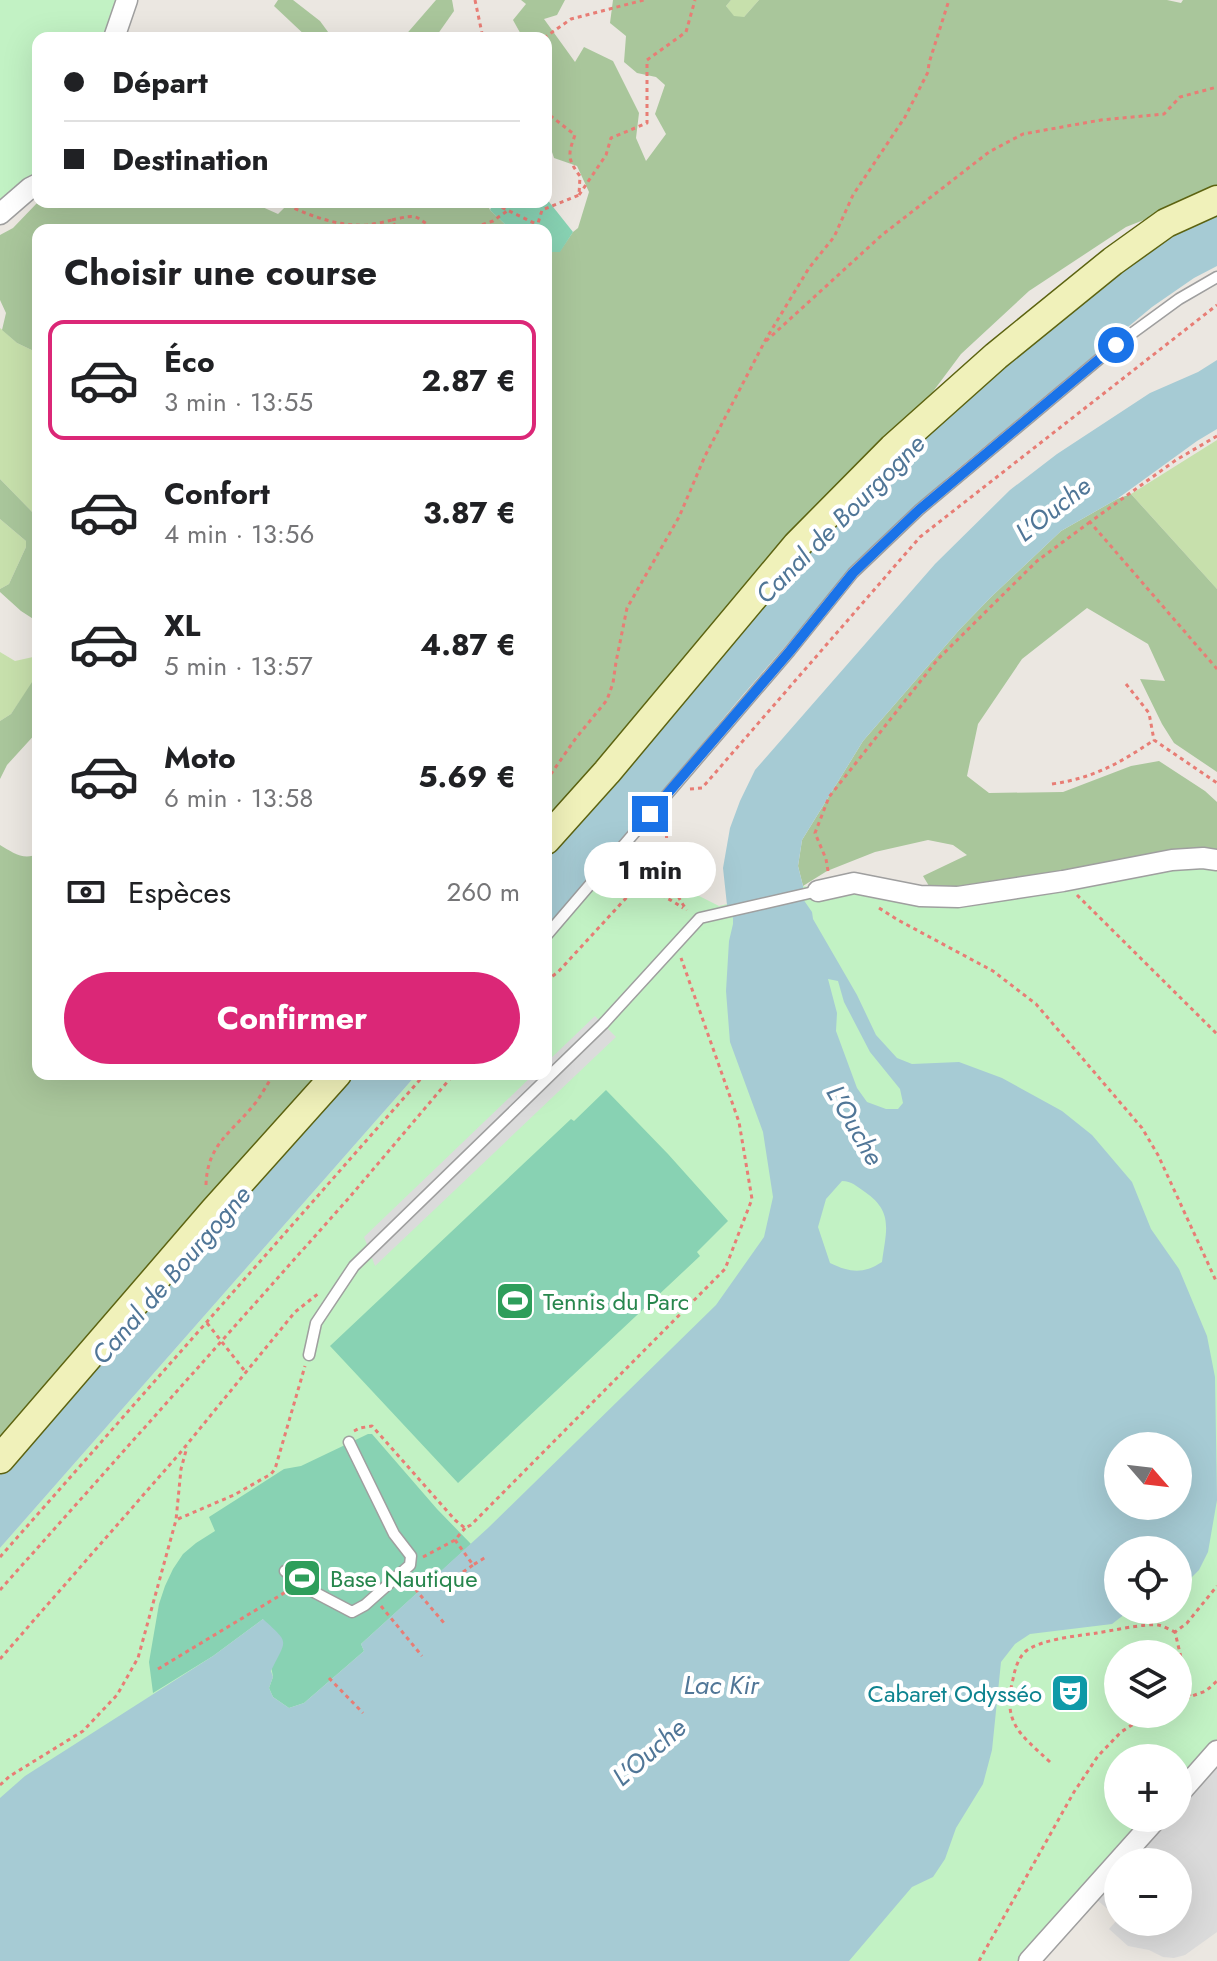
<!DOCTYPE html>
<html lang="fr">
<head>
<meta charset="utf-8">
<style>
	body { margin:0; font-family:Jost,sans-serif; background:#f2f2f2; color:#202124; height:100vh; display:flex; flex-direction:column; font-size:30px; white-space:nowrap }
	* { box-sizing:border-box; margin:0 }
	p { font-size:26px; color:#757577 }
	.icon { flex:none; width:44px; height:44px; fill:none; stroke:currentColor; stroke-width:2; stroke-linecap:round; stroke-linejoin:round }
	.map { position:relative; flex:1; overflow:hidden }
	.details { position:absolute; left:32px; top:224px; width:520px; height:856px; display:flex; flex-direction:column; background:#fff; border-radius:16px; box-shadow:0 8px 32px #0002 }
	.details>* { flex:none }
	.guide { position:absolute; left:32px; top:32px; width:520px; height:176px; border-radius:16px; box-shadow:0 8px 32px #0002; display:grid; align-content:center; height:176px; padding:0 32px; background:#fff }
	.needle { width:52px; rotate:118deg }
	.fabs { position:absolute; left:1104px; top:1432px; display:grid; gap:16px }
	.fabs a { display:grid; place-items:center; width:88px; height:88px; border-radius:50%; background:#fff; box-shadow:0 8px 32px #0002; font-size:40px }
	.end { position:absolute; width:36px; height:36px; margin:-18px; border:10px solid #1a73e8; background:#fff; box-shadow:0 0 0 4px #fff }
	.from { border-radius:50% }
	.bubble { position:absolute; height:56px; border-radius:28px; background:#fff; box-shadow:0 8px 32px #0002; font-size:26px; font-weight:700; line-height:56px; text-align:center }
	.guide b { display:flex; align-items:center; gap:28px; height:76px; font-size:30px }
	.guide b+b { border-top:2px solid #e0e0e0 }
	.guide i { width:20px; height:20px; background:#202124 }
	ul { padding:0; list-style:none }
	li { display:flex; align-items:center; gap:24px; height:120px; margin:0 16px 12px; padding:0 16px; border:4px solid transparent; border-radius:16px }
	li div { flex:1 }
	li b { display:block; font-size:30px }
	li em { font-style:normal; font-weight:700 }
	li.active { border-color:#db2777 }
	li>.icon { width:72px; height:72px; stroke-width:1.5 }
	h2 { padding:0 32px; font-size:36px; line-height:96px }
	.pay { display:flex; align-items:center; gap:20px; height:88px; padding:0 32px; font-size:30px }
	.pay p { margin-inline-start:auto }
	.button { display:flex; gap:16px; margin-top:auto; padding:16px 32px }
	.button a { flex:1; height:92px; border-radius:48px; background:#db2777; color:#fff; font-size:32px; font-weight:700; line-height:92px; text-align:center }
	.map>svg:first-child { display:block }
	.grass { fill:#c7e0ac }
	.forest { fill:#a9c69b }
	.park { fill:#c2f2c4; fill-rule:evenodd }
	.pitch { fill:#88d2b3 }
	.parking { fill:#dbdbdb }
	.water { fill:#a6cbd4; fill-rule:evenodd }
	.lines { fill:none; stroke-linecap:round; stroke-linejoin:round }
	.lane-casing { stroke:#9f9f9f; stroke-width:13 }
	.street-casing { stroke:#9f9f9f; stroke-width:23 }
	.secondary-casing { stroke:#5c6311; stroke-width:31 }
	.path { stroke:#e87d75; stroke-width:3; stroke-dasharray:4 4; stroke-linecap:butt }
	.lane { stroke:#fff; stroke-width:10 }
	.street { stroke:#fff; stroke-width:20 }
	.secondary { stroke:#f0f1ba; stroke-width:28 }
	.route { stroke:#1a73e8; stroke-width:10 }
	.labels { text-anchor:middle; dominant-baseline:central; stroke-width:8; stroke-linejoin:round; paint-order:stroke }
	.leisure-label { font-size:24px; fill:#27864d; stroke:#fff; text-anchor:start }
	.culture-label { font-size:24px; fill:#0d838f; stroke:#fff; text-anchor:end }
	.water-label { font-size:26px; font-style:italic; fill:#507697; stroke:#fff }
</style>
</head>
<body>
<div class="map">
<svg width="1217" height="1961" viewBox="0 0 1217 1961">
	<rect width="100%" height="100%" fill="#ebe7e1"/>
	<g class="grass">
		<path d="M731 0H759L744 17H734L726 6Z"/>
		<path d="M0 328 17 343 38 353V518L0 479Z"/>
		<path d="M1217 440V589L1131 494Z"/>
		<path d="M0 519 26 541V547L9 584 0 589Z"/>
		<path d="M0 652 15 661 33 657 38 659V673L31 685 11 714 0 721Z"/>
	</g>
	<g class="forest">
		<path d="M278 0H293L320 21 331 36 330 38H308L274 6Z"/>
		<path d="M436 0H452L454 11 435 38H403Z"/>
		<path d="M521 0H565L557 15 544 19 575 62 584 47 613 61 639 113 636 138 646 161 666 134 655 114 665 85 656 77 637 73 624 62 626 36 610 23 613 0H731L726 6 734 16 744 17 759 0H1167L1181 3 1183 0H1217V191L1126 227 1029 291 961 354 926 401 588 807 546 855V252L560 251 573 232 578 228 589 192 577 166 554 158 549 143 551 129 546 131V38H523L513 20 526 4Z"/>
		<path d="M38 202H251L278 214 290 202H486L490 210 511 230H38V353L17 343 2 330 6 313 0 300V235L13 228Z"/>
		<path d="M0 479 38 518V622L21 611 0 592V589L9 584 26 547V541L0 519Z"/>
		<path d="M1131 494 1217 589V772L1174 743 1162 724 1140 679 1165 681 1148 644 1087 608 1022 659 978 724 967 776 989 793 1063 792 1131 766 1159 761 1205 791 1217 802V850L1120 859 1040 875 953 889 929 886 923 876 967 855 953 845 928 840 875 852 827 871 803 886 798 866 802 840 863 741 960 629 991 597 1061 531 1117 499Z"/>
		<path d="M38 673V731L7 765 0 779V721L11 714Z"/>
		<path d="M0 845C12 852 25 862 38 853V1074H353L0 1475Z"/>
	</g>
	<g class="park">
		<path d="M0 0H120L103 38H38V176L0 213Z"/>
		<path d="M612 852 719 906 803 886 932 903 1189 864 1217 865V1741L1178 1785V1758H1118V1818H1149L1022 1961H0V1548L417 1074H546V927ZM1118 1446H1178V1506H1118ZM1118 1550H1178V1610H1118ZM1118 1654H1178V1714H1118Z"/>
	</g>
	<g class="pitch">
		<path d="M546 172 551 174 546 198 573 232 560 252H546V230H511L490 210 494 202H546Z"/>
		<path d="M606 1090 668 1154 728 1221 697 1252 700 1256 458 1483 330 1346 571 1119 574 1121Z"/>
		<path d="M368 1434H372L437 1509 471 1544 361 1644 364 1651 304 1703 289 1708 273 1697 269 1688 273 1677 263 1619 213 1656 153 1693 149 1662 159 1604 165 1586 173 1569 183 1554 196 1543 215 1531 209 1517 284 1469 301 1466Z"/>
	</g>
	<g class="parking">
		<path d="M595 1016 616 1037 375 1266 364 1237 534 1074H546V1063Z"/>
		<path d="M1217 1760V1932L1185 1955 1174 1958 1163 1957 1149 1950 1128 1946 1109 1929 1118 1919V1922H1178V1862H1128L1166 1818H1178V1805Z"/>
		<path d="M1118 1873V1918L1096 1899Z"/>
	</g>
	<g class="water">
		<path d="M1217 208V266L1194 278 1152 307 948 477 871 548 742 696 612 852 546 927V855L812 538 971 395 1133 262 1193 220Z"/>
		<path d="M1217 360V429L1197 441 1117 499 1061 531 991 597 960 629 863 741 802 840 798 866 803 886V899L812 912 813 919 857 995 876 1035 897 1058 912 1064 959 1062 1002 1078 1062 1111 1092 1135 1132 1182 1151 1229 1179 1269 1207 1336 1215 1377 1217 1500 1208 1552 1199 1570 1178 1591V1550H1118V1610H1130L1112 1624 1030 1634 1015 1644 1001 1662 992 1750 983 1784 956 1828 945 1859 933 1877 912 1887 849 1961H0V1798L25 1776 213 1656 263 1619C290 1644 287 1638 271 1671L273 1677 269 1688 273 1697 289 1708 304 1703 364 1651 361 1644 488 1528 716 1305 764 1237 773 1197 763 1132 730 1042 726 991 729 941 733 924V918L727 905 723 868 730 828 740 801 755 770 935 564 1010 490 1057 454 1150 393 1198 372ZM828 979 838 981 844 1002 870 1052 900 1089 903 1103 898 1109H886L867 1102 857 1088 836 1031 837 1013ZM842 1181C852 1181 856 1186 865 1192 894 1212 886 1231 882 1262 863 1274 851 1273 830 1263L818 1227 826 1199ZM1118 1446H1178V1506H1118Z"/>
		<path d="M353 1074H417L0 1548V1475Z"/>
	</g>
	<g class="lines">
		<defs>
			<g id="lane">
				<path d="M546 936 790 651 853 573 919 510 1116 345 1179 299 1217 277"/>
				<path d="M309 1355 316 1323 354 1266 603 1024 700 918 818 891"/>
				<path d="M285 1571 312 1591 352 1612 365 1605 410 1565 411 1556 394 1534 349 1442"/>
			</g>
			<g id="street">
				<path d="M114 38 127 0"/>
				<path d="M0 214 30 188 38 184"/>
				<path d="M818 891 854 883 920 896 958 897 1063 881 1172 860 1203 858 1217 860"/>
				<path d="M1178 1795 1217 1751"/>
				<path d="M1029 1961 1157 1818"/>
			</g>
			<g id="secondary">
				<path d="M546 840 607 772 797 545 893 448 996 356 1113 261 1166 223 1217 200"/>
				<path d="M0 1459 214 1211 337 1074"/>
			</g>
		</defs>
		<use href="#lane" class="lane-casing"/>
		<use href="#street" class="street-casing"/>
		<use href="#secondary" class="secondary-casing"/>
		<g class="path">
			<path d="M475 0 483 38"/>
			<path d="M544 38 571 19 644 0"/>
			<path d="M579 195 606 155 611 138 647 123V60L686 32 695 0"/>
			<path d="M280 202C306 214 337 227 367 225 375 224 384 222 392 220L397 230"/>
			<path d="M496 202 501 207 536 224"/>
			<path d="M392 220C421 213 414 217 436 230"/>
			<path d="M467 230 493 221 507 211"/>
			<path d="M536 230 542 210 579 195 580 176C567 159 568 154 575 135L547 113 546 105"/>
			<path d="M766 341 882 235 989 152 1023 134 1101 120 1164 114 1180 97 1217 87"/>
			<path d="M1217 436 1176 460 1090 522 1217 669"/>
			<path d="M1126 684 1149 713 1154 740 1217 783"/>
			<path d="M546 781 576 738 607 700 613 683 616 662 627 608 679 517 705 456 766 339 809 268 834 237 853 195 905 117 928 72 929 63 949 0"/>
			<path d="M1052 784C1094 778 1120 763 1154 740"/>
			<path d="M690 789 702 788 920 537 1217 305"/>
			<path d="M666 818C667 850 666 884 687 910"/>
			<path d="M828 871 826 859 815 833 829 797 938 659 1037 561 1090 522"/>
			<path d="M1077 895 1217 1034"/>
			<path d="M879 908 898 920 993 971 1036 1004 1142 1128 1158 1155 1217 1283"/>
			<path d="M546 981 558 972 627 897C652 888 662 894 683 908"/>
			<path d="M206 1185C207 1143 234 1131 257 1101 263 1092 268 1083 274 1074"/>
			<path d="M207 1323 244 1370"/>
			<path d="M354 1431 360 1428 372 1426 455 1520 465 1528 471 1525 725 1269 752 1199 739 1122 681 958"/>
			<path d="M178 1519 234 1495 271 1474 275 1469 305 1366"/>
			<path d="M455 1540 473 1565 486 1557"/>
			<path d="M0 1557 425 1074"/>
			<path d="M423 1557 455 1540 465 1528"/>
			<path d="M463 1572 473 1565"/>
			<path d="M410 1583 444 1623"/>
			<path d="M0 1590 348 1199 454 1074"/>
			<path d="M381 1606 422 1656"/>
			<path d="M0 1659 180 1453 295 1312 319 1293"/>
			<path d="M158 1669 289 1590"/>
			<path d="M329 1678 363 1713"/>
			<path d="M1190 1696 1175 1632 1187 1623 1217 1586"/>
			<path d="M1178 1701 1206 1691 1217 1681"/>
			<path d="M1050 1762C1020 1734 1002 1723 1013 1679 1015 1669 1018 1658 1026 1651 1042 1639 1077 1636 1097 1633 1110 1631 1147 1623 1158 1625 1164 1626 1170 1630 1175 1632"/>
			<path d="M0 1785 10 1776 83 1731 117 1695 138 1658 176 1520 181 1469 187 1447"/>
			<path d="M979 1961 1074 1792 1098 1756 1121 1732 1149 1714"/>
		</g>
		<use href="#lane" class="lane"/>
		<use href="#street" class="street"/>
		<use href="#secondary" class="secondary"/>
	</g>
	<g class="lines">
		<path class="route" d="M650 814 790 651 853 573 919 510 1116 345"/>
	</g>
	<defs>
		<symbol id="stadium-square" viewBox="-11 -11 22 22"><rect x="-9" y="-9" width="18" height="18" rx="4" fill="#2e9e5b" stroke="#fff"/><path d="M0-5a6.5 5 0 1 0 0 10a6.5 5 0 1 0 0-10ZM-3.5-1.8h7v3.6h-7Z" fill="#fff"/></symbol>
		<symbol id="theatre-square" viewBox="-11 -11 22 22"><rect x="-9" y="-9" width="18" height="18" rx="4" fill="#0f9aa8" stroke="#fff"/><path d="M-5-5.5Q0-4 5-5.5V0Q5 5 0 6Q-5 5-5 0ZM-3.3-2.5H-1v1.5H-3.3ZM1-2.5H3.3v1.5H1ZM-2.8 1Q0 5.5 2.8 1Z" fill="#fff"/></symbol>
	</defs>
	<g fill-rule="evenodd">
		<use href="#stadium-square" x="493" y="1279" width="44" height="44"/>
		<use href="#stadium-square" x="280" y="1556" width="44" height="44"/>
		<use href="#theatre-square" x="1048" y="1671" width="44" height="44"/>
	</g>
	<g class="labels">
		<g class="leisure-label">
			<text x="543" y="1301">Tennis du Parc</text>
			<text x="330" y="1578">Base Nautique</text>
		</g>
		<g class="culture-label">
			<text x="1042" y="1693">Cabaret Odysséo</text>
		</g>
		<g class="water-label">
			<text transform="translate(1053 509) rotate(-38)">L'Ouche</text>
			<text transform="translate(840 519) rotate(-45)">Canal de Bourgogne</text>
			<text transform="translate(855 1125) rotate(60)">L'Ouche</text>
			<text transform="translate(171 1275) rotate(-49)">Canal de Bourgogne</text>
			<text x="721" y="1685">Lac Kir</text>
			<text transform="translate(649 1752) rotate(-41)">L'Ouche</text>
		</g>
	</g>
</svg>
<div class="fabs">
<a><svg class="needle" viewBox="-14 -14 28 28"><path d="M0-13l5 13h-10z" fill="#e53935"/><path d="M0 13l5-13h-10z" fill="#757577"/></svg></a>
<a><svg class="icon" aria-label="locate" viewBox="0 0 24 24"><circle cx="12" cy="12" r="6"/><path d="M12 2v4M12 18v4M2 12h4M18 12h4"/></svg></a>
<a><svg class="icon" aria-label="layers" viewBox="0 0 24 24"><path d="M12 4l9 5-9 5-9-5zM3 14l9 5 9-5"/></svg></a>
<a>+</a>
<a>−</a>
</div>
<i class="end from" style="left:1116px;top:345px"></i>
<i class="end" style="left:650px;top:814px"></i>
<div class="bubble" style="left:584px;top:842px;width:132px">1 min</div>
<div class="guide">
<b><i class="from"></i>Départ</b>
<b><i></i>Destination</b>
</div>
<section class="details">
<h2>Choisir une course</h2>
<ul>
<li class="active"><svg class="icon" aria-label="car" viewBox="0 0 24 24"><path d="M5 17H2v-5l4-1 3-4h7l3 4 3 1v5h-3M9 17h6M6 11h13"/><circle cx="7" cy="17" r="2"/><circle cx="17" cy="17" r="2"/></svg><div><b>Éco</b><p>3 min · 13:55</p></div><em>2.87 €</em></li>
<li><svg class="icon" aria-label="car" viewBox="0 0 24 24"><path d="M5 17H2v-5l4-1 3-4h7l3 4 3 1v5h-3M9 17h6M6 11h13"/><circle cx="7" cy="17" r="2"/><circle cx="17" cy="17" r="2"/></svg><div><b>Confort</b><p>4 min · 13:56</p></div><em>3.87 €</em></li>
<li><svg class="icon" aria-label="car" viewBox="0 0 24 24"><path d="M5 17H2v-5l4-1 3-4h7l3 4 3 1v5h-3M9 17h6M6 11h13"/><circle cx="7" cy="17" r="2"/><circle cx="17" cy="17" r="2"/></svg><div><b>XL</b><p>5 min · 13:57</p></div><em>4.87 €</em></li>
<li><svg class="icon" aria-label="car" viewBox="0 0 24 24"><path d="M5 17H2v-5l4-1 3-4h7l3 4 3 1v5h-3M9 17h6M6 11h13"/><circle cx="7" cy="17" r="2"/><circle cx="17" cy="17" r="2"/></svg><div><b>Moto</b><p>6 min · 13:58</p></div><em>5.69 €</em></li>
</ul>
<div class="pay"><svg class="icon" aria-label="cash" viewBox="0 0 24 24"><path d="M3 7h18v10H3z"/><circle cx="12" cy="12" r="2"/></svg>Espèces<p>260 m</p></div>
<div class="button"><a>Confirmer</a></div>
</section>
</div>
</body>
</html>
